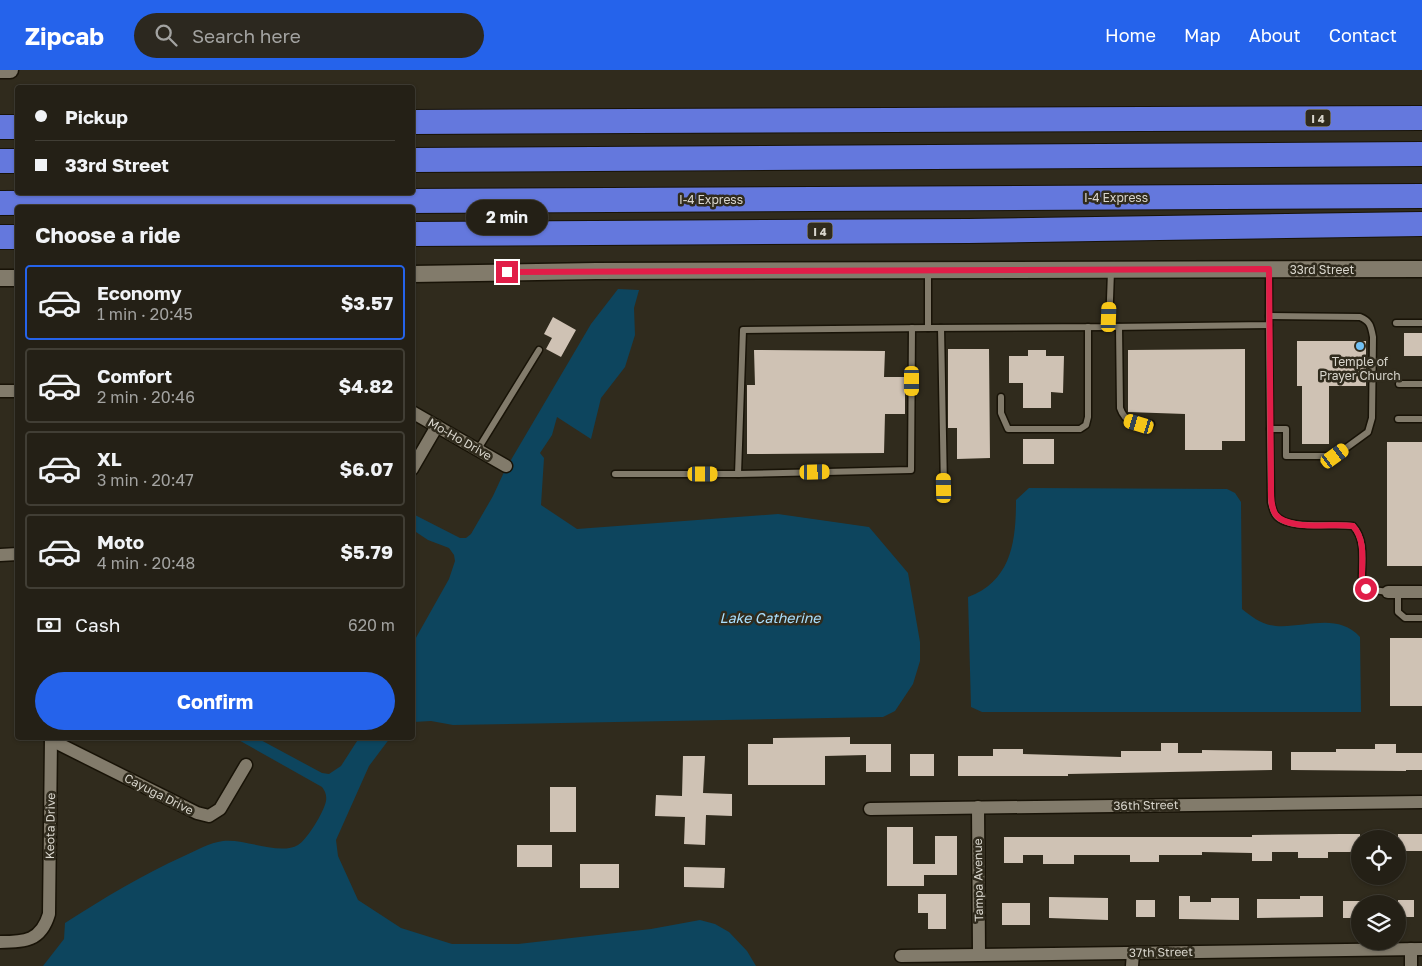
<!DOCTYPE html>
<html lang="en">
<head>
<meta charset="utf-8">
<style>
	body { margin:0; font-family:"Golos Text",sans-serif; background:#2c281f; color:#f1f3f6; height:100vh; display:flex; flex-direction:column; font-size:19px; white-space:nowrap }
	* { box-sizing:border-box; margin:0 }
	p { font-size:16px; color:#a3a3a1 }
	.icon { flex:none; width:28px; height:28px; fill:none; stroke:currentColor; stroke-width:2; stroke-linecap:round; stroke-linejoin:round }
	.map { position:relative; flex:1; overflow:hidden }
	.drawer { position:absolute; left:15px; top:135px; width:400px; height:535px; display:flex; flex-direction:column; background:#242016; border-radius:5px; box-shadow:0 1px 4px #0004,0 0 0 1px #413e35 }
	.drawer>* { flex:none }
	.top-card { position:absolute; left:15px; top:15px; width:400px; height:110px; border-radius:5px; box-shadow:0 1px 4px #0004,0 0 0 1px #413e35; display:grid; align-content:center; height:110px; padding:0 20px; background:#242016 }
	.buttons { position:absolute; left:1351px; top:760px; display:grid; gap:10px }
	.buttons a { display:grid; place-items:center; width:55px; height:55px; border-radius:50%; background:#242016; box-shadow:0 1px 4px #0004,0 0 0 1px #413e35; font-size:25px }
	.end { position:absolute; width:22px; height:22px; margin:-11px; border:6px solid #e11d48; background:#fff; box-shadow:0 0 0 2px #fff }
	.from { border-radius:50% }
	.bubble { position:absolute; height:35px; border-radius:18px; background:#242016; box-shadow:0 1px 4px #0004,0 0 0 1px #413e35; font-size:16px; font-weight:700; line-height:35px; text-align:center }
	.car { position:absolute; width:15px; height:30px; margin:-15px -8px; border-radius:6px; box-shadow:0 0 4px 1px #0007; background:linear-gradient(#f5c518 24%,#345 0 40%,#f5c518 0 76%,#345 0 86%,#f5c518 0) }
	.top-card b { display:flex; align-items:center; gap:18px; height:48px; font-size:19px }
	.top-card b+b { border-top:1px solid #413e35 }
	.top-card i { width:12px; height:12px; background:#f1f3f6 }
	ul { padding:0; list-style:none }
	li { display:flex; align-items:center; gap:15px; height:75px; margin:0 10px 8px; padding:0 10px; border:2px solid #413e35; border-radius:5px }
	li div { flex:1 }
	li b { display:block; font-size:19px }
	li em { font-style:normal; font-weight:700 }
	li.selected { border-color:#2563eb }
	li>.icon { width:45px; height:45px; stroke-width:1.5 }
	h2 { padding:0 20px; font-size:22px; line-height:60px }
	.pay { display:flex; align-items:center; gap:12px; height:55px; padding:0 20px; font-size:19px }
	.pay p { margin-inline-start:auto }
	.primary-button { display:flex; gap:10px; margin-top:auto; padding:10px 20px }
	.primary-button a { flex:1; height:58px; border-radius:30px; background:#2563eb; color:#fff; font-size:20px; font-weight:700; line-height:58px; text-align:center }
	header { display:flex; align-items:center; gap:30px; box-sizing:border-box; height:70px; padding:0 25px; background:#2563eb; color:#fff }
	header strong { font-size:24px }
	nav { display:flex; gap:28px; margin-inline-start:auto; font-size:18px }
	.search { width:350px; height:45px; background:#2c281f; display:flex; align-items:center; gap:12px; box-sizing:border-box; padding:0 18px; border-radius:28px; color:#a3a3a1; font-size:19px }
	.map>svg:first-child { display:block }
	.water { fill:#0d455e }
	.building { fill:#cfc2b4 }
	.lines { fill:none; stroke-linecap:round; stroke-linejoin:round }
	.service-casing { stroke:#181307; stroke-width:9 }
	.minor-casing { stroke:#181307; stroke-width:15 }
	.tertiary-casing { stroke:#181307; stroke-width:19 }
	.motorway-casing { stroke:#181307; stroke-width:26 }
	.service { stroke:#827b6b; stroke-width:6 }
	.minor { stroke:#827b6b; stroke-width:12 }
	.tertiary { stroke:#827b6b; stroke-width:16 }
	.motorway { stroke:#6478dd; stroke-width:24 }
	.route { stroke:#e11d48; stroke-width:6 }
	.poi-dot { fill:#71c1f5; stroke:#302b1d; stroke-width:2 }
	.labels { text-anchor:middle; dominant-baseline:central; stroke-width:5; stroke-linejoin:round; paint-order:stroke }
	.shield { fill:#302b1d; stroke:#a6a398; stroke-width:1 }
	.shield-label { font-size:11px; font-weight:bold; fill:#d9d6cd }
	.street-label { font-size:12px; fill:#d9d6cd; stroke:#302b1d }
	.poi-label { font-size:12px; fill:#d9d6cd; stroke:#302b1d }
	.water-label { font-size:14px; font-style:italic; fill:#aae0ff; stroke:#302b1d }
</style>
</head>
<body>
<header>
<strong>Zipcab</strong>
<div class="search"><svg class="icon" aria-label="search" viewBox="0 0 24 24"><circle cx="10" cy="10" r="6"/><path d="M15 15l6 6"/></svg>Search here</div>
<nav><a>Home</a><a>Map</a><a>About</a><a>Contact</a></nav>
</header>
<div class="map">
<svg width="1422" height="896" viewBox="0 0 1422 896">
	<rect width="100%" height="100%" fill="#302b1d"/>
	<g class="water">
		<path d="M618 219 639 220 634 238 635 265 625 297 601 328 591 369 557 347 552 365 540 383 544 388 541 435 577 459 778 444 869 457 908 503 920 572V591L913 614 895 641 883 647 453 655 431 651 413 652V573L449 509 455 491 454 485 449 478 428 470 413 460V444L460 468H466L471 464 493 426 505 400 591 254Z"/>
		<path d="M1029 418 1227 419 1235 423 1241 432 1242 539C1252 547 1262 555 1276 556 1306 558 1337 542 1360 567L1361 642H982L971 637 968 527C1012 511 1016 470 1016 430Z"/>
		<path d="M235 668H257L322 703 329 704 341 696 359 668H390L369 696 336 770 338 786 358 830 401 858 452 874H518L651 859 700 850 715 854 729 862 747 881 756 896H43L64 869 65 853C104 828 142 805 184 786 197 780 209 773 223 771 245 768 279 786 298 775 307 770 324 742 326 731 327 725 325 721 322 717Z"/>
	</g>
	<g class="building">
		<path d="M553 247 576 260 561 287 546 279 552 268 544 264Z"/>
		<rect x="1404" y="263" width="18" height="23"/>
		<path d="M1297 271H1366V316H1329V374H1302V316H1297Z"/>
		<path d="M948 279H989L990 388 957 389V358H948Z"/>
		<path d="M1245 279V371H1222V380H1185V344L1128 342V280Z"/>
		<path d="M754 280 885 281 884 307H905V344H885L884 383 747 384V315H755Z"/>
		<path d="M1028 280H1046V286H1064L1063 323 1051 322V338H1023V313H1009V286H1028Z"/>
		<rect x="1023" y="369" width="31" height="25"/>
		<rect x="1387" y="372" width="35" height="124"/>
		<rect x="1390" y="568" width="32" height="68"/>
		<path d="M850 667V674H891V702H866V685L825 686V715H748V674H773V668Z"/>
		<path d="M1161 673H1178V683H1202V680L1272 681V700L1068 704V706H958V686H993V679H1023V684L1121 687V681H1161Z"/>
		<path d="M1375 674H1396V683H1422V700H1406V701L1291 700V682H1336V679H1375Z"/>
		<rect x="910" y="684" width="24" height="22"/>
		<path d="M683 686H705L703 723 732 724V746L706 745 705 775 684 774 685 747 655 746 656 725 682 726Z"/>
		<rect x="550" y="717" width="26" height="45"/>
		<path d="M887 757H913V794H935V766H957V805H924V816H887Z"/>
		<path d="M1341 764H1360V782H1328V788H1298V782H1272V791H1252V783L1202 782V785H1159V792H1130V785H1074V794H1043V785H1023V793H1004V767H1252V765Z"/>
		<rect x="1398" y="764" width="24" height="17"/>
		<rect x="517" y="775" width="35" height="22"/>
		<rect x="580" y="794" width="39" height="24"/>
		<path d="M684 797 725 798 724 818 684 817Z"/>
		<path d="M918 824H946V859H928V843H918Z"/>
		<path d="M1179 826H1190V832H1211V828H1239V850L1179 849Z"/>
		<path d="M1300 826H1323V847L1257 848V829H1300Z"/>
		<path d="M1049 827 1108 828V850L1049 848Z"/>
		<rect x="1136" y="830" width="19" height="17"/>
		<rect x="1398" y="830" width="16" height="17"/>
		<rect x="1343" y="831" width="17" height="17"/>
		<rect x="1002" y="833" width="28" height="22"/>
	</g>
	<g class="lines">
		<defs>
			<g id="service">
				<path d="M928 200V258L1109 257 1111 201"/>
				<path d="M1269 246 1360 247C1370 251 1371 256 1373 267L1372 348 1368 362 1335 386H1286V359H1270L1269 255"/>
				<path d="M1396 253H1422"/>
				<path d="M1109 257 1269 255V200"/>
				<path d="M1119 257 1120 338C1125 353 1136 354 1151 354"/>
				<path d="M941 258 944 419"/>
				<path d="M1399 314H1422"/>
				<path d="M1001 327V343L1008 359H1080L1086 355 1088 347V257"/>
				<path d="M1398 349H1422"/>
				<path d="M1270 359 1271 432C1272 436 1273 441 1275 444 1285 461 1334 453 1353 456 1367 471 1361 495 1362 514L1366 519 1388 522"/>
				<path d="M478 379 539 280"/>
				<path d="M615 404H738L743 260 928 258"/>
				<path d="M738 404 911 400 912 258"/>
				<path d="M1398 522V542L1405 548H1422"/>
			</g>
			<g id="minor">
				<path d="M0 321H18"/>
				<path d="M412 342 506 396"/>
				<path d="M412 399 437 356"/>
				<path d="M0 485 18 484"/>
				<path d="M1388 522H1422"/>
				<path d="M51 670 197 743 209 746 220 739 246 695"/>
				<path d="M978 737 979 883"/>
				<path d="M870 739 1422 732"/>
				<path d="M0 872C25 872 41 871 49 844L51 668"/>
				<path d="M1411 879V896"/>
				<path d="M901 886 1422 879"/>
				<path d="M1132 896 1133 883"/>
			</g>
			<g id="tertiary">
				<path d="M0 0H10"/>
				<path d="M412 204 596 201 1422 199"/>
				<path d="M0 208H18"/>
			</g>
			<g id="motorway">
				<path d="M412 52 1422 48"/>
				<path d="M0 57H18"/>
				<path d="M412 90 1422 84"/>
				<path d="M0 91H18"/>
				<path d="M0 133 1422 126"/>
				<path d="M412 164 968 161 1422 154"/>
				<path d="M0 167H18"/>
			</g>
		</defs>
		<use href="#service" class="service-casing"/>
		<use href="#minor" class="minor-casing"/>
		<use href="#tertiary" class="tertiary-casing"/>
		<use href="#motorway" class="motorway-casing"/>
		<use href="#service" class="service"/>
		<use href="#minor" class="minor"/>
		<use href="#tertiary" class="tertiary"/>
		<use href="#motorway" class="motorway"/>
	</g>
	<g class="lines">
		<path class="route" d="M507 202 1269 199 1271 414C1271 423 1270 437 1276 445 1289 461 1333 453 1353 456 1367 471 1361 495 1362 514L1366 519"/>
	</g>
	<circle class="poi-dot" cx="1360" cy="276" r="5"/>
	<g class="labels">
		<g class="shield">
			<rect x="1305.5" y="39.5" width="25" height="17" rx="4"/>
			<rect x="807.5" y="152.5" width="25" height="17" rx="4"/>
		</g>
		<g class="shield-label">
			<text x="1318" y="48">I 4</text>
			<text x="820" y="161">I 4</text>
		</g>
		<g class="street-label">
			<text x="1116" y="127">I-4 Express</text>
			<text x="711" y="129">I-4 Express</text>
			<text x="1322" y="199">33rd Street</text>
			<text transform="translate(460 369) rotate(30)">Mo-Ho Drive</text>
			<text transform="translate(159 724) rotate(27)">Cayuga Drive</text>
			<text transform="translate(1146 735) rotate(-1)">36th Street</text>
			<text transform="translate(50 756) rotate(-89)">Keota Drive</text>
			<text transform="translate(978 810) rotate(-91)">Tampa Avenue</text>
			<text transform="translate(1161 882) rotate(-1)">37th Street</text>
		</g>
		<g class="poi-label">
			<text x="1360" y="291">Temple of<tspan x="1360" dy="14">Prayer Church</tspan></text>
		</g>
		<g class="water-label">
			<text x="770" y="547">Lake Catherine</text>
		</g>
	</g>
</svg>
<div class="buttons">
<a><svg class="icon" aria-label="locate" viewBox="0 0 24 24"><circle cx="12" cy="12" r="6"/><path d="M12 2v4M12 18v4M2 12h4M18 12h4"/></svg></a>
<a><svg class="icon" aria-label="layers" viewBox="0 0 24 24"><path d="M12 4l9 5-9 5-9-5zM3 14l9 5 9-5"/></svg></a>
</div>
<i class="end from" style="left:1366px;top:519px"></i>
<i class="end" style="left:507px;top:202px"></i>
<div class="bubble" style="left:466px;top:130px;width:82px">2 min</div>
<i class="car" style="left:1109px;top:247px;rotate:2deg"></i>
<i class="car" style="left:912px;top:311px;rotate:180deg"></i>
<i class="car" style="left:1139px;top:354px;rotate:287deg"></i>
<i class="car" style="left:1335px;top:386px;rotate:54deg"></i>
<i class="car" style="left:815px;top:402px;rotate:89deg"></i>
<i class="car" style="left:703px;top:404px;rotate:90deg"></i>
<i class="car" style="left:944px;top:418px;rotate:359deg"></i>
<div class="top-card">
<b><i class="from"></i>Pickup</b>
<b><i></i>33rd Street</b>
</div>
<section class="drawer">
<h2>Choose a ride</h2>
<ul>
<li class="selected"><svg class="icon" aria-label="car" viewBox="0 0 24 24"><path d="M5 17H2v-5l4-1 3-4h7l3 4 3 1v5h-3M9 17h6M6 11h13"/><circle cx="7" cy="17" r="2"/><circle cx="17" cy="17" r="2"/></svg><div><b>Economy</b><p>1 min · 20:45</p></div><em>$3.57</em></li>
<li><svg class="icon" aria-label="car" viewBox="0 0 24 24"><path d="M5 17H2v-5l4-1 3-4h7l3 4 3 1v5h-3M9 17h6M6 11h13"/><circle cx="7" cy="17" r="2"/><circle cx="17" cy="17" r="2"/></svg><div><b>Comfort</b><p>2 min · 20:46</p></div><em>$4.82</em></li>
<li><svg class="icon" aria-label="car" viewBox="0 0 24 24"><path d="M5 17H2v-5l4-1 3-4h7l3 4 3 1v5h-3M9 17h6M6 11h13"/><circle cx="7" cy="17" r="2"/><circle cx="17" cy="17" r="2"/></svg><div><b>XL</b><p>3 min · 20:47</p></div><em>$6.07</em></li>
<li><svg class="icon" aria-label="car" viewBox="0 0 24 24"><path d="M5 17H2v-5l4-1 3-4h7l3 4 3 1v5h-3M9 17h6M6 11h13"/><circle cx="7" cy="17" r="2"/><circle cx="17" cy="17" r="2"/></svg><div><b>Moto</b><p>4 min · 20:48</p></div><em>$5.79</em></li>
</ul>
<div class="pay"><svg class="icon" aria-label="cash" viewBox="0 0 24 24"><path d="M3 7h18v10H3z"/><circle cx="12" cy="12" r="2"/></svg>Cash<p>620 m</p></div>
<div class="primary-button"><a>Confirm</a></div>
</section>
</div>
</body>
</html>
